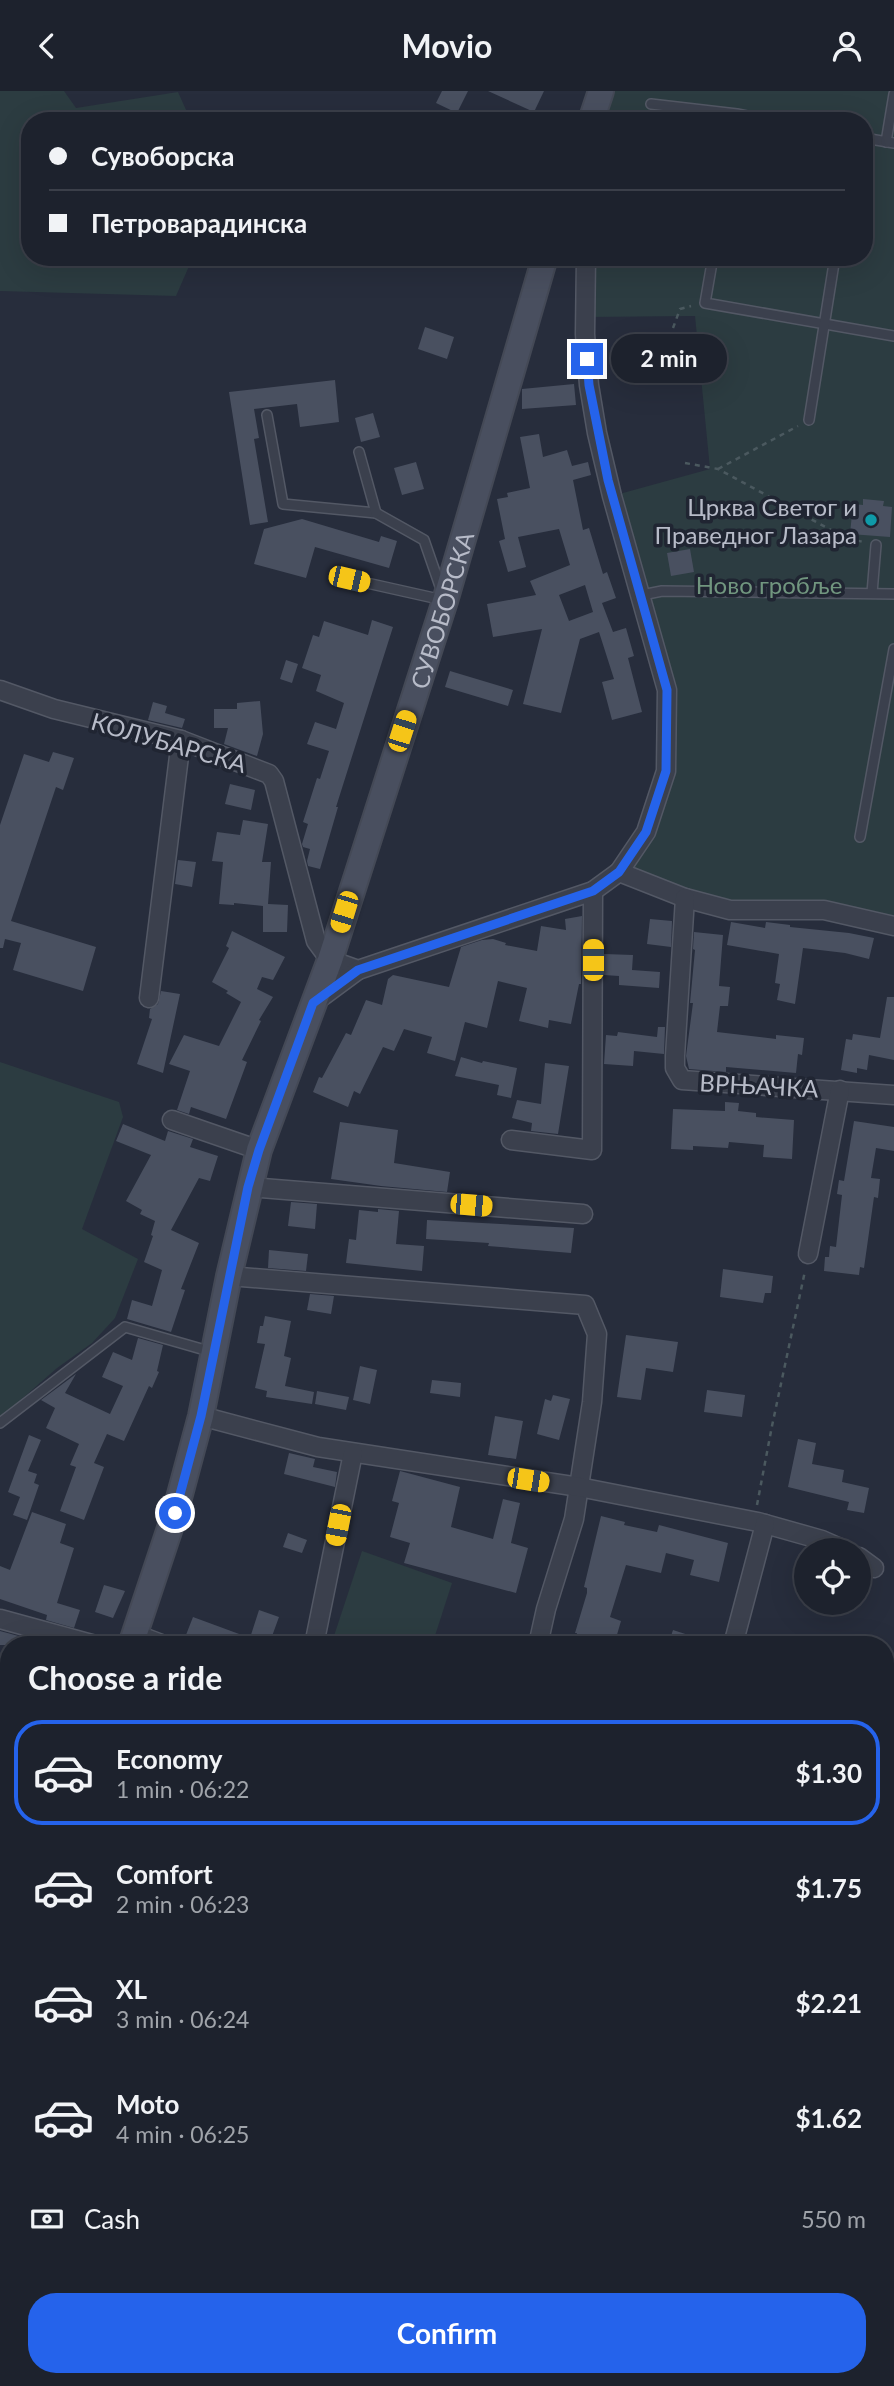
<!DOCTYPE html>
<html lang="en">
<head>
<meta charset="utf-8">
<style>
	body { margin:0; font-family:Lato,sans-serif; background:#252a35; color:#f1f3f6; height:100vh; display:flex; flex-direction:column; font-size:26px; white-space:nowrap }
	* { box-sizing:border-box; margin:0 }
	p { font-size:23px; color:#a0a4aa }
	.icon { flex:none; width:38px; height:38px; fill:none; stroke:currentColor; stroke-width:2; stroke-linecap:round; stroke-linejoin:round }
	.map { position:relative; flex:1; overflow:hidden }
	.details { position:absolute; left:0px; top:1545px; width:894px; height:751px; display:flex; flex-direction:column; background:#1d222d; border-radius:28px 28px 0 0; box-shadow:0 7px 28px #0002,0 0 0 2px #3b3f49 }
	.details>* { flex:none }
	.hud { position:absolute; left:21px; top:21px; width:852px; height:154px; border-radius:28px; box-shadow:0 7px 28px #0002,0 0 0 2px #3b3f49; display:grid; align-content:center; height:154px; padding:0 28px; background:#1d222d }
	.tools { position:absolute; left:794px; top:1447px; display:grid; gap:14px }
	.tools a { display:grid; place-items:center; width:77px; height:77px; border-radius:50%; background:#1d222d; box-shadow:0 7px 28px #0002,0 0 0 2px #3b3f49; font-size:35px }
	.end { position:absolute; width:32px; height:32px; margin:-16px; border:9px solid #2563eb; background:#fff; box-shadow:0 0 0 4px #fff }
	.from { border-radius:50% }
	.bubble { position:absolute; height:49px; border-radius:24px; background:#1d222d; box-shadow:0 7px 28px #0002,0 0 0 2px #3b3f49; font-size:23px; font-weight:700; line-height:49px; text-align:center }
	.car { position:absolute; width:21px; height:42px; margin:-21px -10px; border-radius:9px; box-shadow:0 0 5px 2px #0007; background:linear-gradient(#f5c518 24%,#345 0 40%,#f5c518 0 76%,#345 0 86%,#f5c518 0) }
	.hud b { display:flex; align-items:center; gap:24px; height:66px; font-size:26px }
	.hud b+b { border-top:2px solid #3b3f49 }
	.hud i { width:18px; height:18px; background:#f1f3f6 }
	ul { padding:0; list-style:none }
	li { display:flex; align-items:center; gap:21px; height:105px; margin:0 14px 10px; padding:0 14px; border:4px solid transparent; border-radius:28px }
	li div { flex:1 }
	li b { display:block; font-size:26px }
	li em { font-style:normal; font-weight:700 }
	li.active { border-color:#2563eb }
	li>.icon { width:63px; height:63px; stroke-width:1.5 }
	h2 { padding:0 28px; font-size:32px; line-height:84px }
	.pay { display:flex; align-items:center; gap:18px; height:77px; padding:0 28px; font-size:26px }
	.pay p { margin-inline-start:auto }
	.cta { display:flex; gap:14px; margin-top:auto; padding:14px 28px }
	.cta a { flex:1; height:80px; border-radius:28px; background:#2563eb; color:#fff; font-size:28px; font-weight:700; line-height:80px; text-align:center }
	header { display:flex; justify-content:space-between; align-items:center; height:91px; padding:0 28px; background:#1d222d; font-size:32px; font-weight:700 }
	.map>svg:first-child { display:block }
	.green { fill:#2c3c41 }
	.building { fill:#495060; fill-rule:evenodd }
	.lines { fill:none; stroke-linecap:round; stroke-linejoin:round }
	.lane-casing { stroke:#535865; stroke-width:12 }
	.street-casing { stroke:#535865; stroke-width:21 }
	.secondary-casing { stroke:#444956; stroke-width:28 }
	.path { stroke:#4b595f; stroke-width:2.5; stroke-dasharray:5 5; stroke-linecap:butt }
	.lane { stroke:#3b404d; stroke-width:9 }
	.street { stroke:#3b404d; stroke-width:18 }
	.secondary { stroke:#494f5f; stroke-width:24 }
	.route { stroke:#2563eb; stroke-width:9 }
	.culture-dot { fill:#0f9aa8; stroke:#202532; stroke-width:2.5 }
	.labels { text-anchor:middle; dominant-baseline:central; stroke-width:7; stroke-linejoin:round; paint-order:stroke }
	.poi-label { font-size:24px; fill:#b7bbc8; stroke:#202532; text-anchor:end }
	.park-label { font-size:24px; fill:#71967f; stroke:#202532 }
	.street-label { font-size:24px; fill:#b7bbc8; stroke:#202532 }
</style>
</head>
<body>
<header><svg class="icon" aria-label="back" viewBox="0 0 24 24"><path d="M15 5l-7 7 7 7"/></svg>Movio<svg class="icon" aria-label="person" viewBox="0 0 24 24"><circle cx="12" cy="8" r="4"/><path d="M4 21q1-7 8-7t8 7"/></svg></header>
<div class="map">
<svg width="894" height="2295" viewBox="0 0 894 2295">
	<rect width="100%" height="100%" fill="#272d3c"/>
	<g class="green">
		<path d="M0 0H64L76 17 178 1 191 30H30V166H193L176 205 0 200Z"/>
		<path d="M601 0H894V835L839 821 745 820 619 781 666 680 667 599 612 405 710 378 695 225 585 226 586 166H864V30H591Z"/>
		<path d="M0 971 119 1011 123 1026 82 1138 138 1168 115 1227 92 1252 57 1277 0 1327Z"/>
		<path d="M362 1460 452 1492 432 1554H331Z"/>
		<path d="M886 1821 894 1826V1996L886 1998Z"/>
		<path d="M894 2010V2161L886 2157V2012Z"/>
		<path d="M894 2166V2295H854V2287H886V2176Z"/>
	</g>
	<g class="building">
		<path d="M442 0H468L457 22 436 12Z"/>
		<path d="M488 0H544L534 21Z"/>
		<path d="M425 236 454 246 447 268 418 258Z"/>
		<path d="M335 289 339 331 300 336 297 313 254 318 259 347 254 348 268 431 250 434 229 301Z"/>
		<path d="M574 293 576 314 522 318V298Z"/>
		<path d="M373 322 380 346 361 351 355 327Z"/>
		<path d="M539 343 543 366 567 359 572 375 588 371 591 384 573 389 583 439 589 437 603 483 607 481 616 507 602 512 613 541 626 537 634 565 628 567 642 621 612 629 602 591 614 588 599 541 580 548 561 622 523 613 542 538 493 546 487 513 536 504 530 490 570 474 559 438 518 446 526 476 508 481 499 450 505 448 497 408 508 406 507 402 530 397 520 346ZM585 494 593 521 569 530 559 504Z"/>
		<path d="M416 371 424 398 402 404 394 377Z"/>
		<path d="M863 408 884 410 883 415 892 416 890 446 850 443 853 413 863 414Z"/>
		<path d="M302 428 379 451 381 445 397 450 389 477 315 456 306 487 254 473 264 438Z"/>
		<path d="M690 458 694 481 671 485 667 462Z"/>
		<path d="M372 529 393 536 336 716H338L320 778 308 775 307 770 310 758 303 756 302 753 308 733 303 731 317 687 320 688 329 660 307 653 315 631 336 638 344 612 316 600 321 584 302 577 313 544 319 546 324 530 368 544Z"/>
		<path d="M286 569 298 573 292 592 280 588Z"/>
		<path d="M450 580 513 599 508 615 445 596Z"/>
		<path d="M260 610 263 643 257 665 224 653 228 637H214V618H237V612Z"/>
		<path d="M153 611 167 615 165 622 185 628 182 637 148 629Z"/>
		<path d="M53 661 74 667 63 699 56 696 11 830 96 856 83 900 13 879 21 852 5 848 3 857H0V734L24 663 49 671Z"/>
		<path d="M230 693 255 699 251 719 225 713Z"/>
		<path d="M243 729 268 733 262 771H271L268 813 288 814 287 841H263V815L234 812V814L219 813 223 771 212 770 217 741 240 744Z"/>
		<path d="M178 769 196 771 192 796 175 793Z"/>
		<path d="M582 825 581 893H579L571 933 549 929 548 937 519 930 527 897 498 890 487 937 465 931 455 970 427 962 432 946 404 938 394 960 383 956 360 1003 354 1000 348 1016 313 1001 319 986 322 987 346 942 351 944 366 909 382 914 388 888 393 884 449 896 461 856 482 849 493 848 506 852 505 854 537 860 541 835 566 839 565 828Z"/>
		<path d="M650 828 672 830 671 856 647 853Z"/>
		<path d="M731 831 765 837 766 831 790 834V836L849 842 874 847 869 868 845 862 803 857 795 913 777 909 780 893 775 892 779 863 727 854Z"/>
		<path d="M232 840 285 866 273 889 262 886 257 898 273 906 259 929 261 930 242 969 247 971 226 1028 191 1016 189 1023 177 1019 190 980 169 973 184 944 219 955 241 911 226 902 228 900 212 891 229 857 226 855Z"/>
		<path d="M694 841 723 844 719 895 730 896 728 915H720L717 941 776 948V944L804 947 802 964 798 963 796 982 726 976V981L689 978 686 965 693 912H690L695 859 693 858Z"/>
		<path d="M604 863 633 864 632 879 660 881 659 897 619 894V885L604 884Z"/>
		<path d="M161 900 180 903 163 982 137 973 152 928 149 927 150 918 158 913Z"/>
		<path d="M887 906H894V969L869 964 867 979 857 977V982L841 979 846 948 852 949 853 943 880 947Z"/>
		<path d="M658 936H665L664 963 634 960 633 975 604 973 606 944 617 945 618 941 657 946Z"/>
		<path d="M461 966 482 972 483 970 517 977 511 1007 497 1004 499 994 455 985Z"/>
		<path d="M545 972 569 975 558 1043 531 1040 532 1032 512 1027 517 1009 541 1013Z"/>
		<path d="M725 1011 739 1012 738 1020 756 1022V1026L794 1029 792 1068 763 1066 764 1054 729 1051 728 1057 693 1055V1059L671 1058 673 1018 725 1020Z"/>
		<path d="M854 1030 894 1036V1060L876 1057 871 1087 880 1088 878 1107 874 1106 864 1177 860 1176 859 1184 824 1180 825 1166H829L830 1155 836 1156 842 1104 837 1103 839 1089 844 1090Z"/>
		<path d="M340 1031 398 1039 394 1072 450 1081 447 1101 381 1095 331 1088Z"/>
		<path d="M123 1033 165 1050 168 1040 193 1048 190 1056 218 1065 210 1090 199 1087 171 1139 199 1152 181 1198 185 1199 171 1241 127 1228 132 1209 152 1215 162 1179 144 1171 153 1145 151 1144 155 1130 140 1123 142 1119 126 1110 151 1064 116 1050Z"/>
		<path d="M291 1111 317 1113 315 1138 288 1135Z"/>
		<path d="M378 1118 399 1120 396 1153 424 1155 422 1180 346 1172 349 1148 356 1149 359 1119 378 1121Z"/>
		<path d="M427 1129 574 1137 571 1162 488 1155 489 1152 426 1148Z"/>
		<path d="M269 1159 308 1163 306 1180 268 1177Z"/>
		<path d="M723 1178 773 1185 771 1202H765L763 1212 720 1206Z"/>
		<path d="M310 1203 334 1205 331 1223 307 1219Z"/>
		<path d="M265 1225 291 1230 284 1265 291 1267 285 1295 314 1301 312 1313 266 1306 267 1300 255 1297 265 1253 257 1252 260 1235H263Z"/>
		<path d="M626 1244 678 1251 673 1281 646 1277 641 1309 617 1306Z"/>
		<path d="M138 1247 163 1254 157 1280 159 1281 152 1297 149 1295 124 1350 107 1343 94 1372 104 1376 84 1429 60 1420 76 1376 70 1374 79 1353 46 1337 55 1317 41 1309 76 1283 65 1302 110 1323 123 1295 102 1286 113 1261 132 1269Z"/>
		<path d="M360 1275 377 1279 370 1313 353 1309Z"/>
		<path d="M432 1289 461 1292 460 1306 430 1302Z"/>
		<path d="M707 1299 745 1304 742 1326 704 1321Z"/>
		<path d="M317 1300 349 1306 346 1319 315 1313Z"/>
		<path d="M553 1304 570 1308 559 1349 537 1343 545 1308 551 1310Z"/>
		<path d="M495 1325 523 1330 516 1368 488 1364Z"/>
		<path d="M29 1344 41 1349 28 1380 37 1383 34 1392 39 1394 27 1429 13 1424 20 1406 8 1401Z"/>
		<path d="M798 1348 816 1352 812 1373 844 1379 842 1391 869 1397 864 1422 847 1419 849 1411 788 1396Z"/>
		<path d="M289 1362 315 1368 313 1376 337 1381 335 1396 284 1383Z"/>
		<path d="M400 1380 460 1396 451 1436 493 1448 503 1408 520 1412 511 1452 528 1457 516 1502 404 1472 410 1452 390 1446 399 1412 392 1410Z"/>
		<path d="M32 1421 66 1433 60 1452 74 1457 57 1512 80 1519 74 1537 46 1529 47 1524 0 1508V1475L10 1479Z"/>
		<path d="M601 1425 625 1431 624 1434 657 1441 659 1434 728 1452 719 1491 690 1484 694 1469 666 1462 661 1482 626 1474 610 1526 621 1530 614 1554H574L577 1542H575L587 1502V1497L584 1496Z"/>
		<path d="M288 1442 307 1449 302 1462 283 1456Z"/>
		<path d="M104 1494 125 1500 113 1527 95 1521Z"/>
		<path d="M259 1519 279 1526 271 1548 265 1546 264 1554H199L184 1549 193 1526 250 1547Z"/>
		<path d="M673 1539 710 1551V1554H668Z"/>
		<path d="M0 1540 26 1547 23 1554H0Z"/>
	</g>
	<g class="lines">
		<defs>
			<g id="lane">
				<path d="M651 13 737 23 773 30"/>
				<path d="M864 47 894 52"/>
				<path d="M886 51 894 3"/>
				<path d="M713 166 705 212 894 245"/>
				<path d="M267 324 283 413 376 422 424 449 442 501"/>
				<path d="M809 329 835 166"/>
				<path d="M359 361 376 422"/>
				<path d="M349 488 443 509"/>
				<path d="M872 502 876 454"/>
				<path d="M642 504 662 500 894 503"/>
				<path d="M860 746 894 558"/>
				<path d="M0 1332 125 1236 212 1261"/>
				<path d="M8 1749 9 1748"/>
				<path d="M0 1841 9 1860"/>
			</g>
			<g id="street">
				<path d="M0 599 54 618 181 649 269 683 274 690 316 850 330 869 358 879 593 800 619 781 646 741 666 680 667 599 612 405 597 342 589 294 585 243 586 166"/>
				<path d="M619 781 685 807 730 819H824L894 835"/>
				<path d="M685 807 675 965V977L682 989 894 1004"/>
				<path d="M149 907 181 649"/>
				<path d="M316 910 358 879"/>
				<path d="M172 1029 259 1059"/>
				<path d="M511 1049 592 1059 593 800"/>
				<path d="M249 1096 583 1123"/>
				<path d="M808 1163 840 999"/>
				<path d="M229 1185 585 1214 597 1243 592 1311 574 1428 546 1518 538 1554"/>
				<path d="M201 1325 318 1356 579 1396 758 1431 822 1449 847 1460"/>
				<path d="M859 1466 874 1477"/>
				<path d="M0 1528 95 1554"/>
				<path d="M135 1543 164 1554"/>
				<path d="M314 1554 353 1362"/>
				<path d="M733 1554 765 1433"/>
				<path d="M0 1651 9 1655"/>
				<path d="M886 2001 894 1999"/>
				<path d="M466 2295 469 2287"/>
			</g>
			<g id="secondary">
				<path d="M591 30 601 0"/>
				<path id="s1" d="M131 1554 175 1422 201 1325 229 1185 259 1059 330 869 445 510 545 166"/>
				<path d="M0 1885 9 1865"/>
			</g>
		</defs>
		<use href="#lane" class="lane-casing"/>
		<use href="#street" class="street-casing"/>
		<use href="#secondary" class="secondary-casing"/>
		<g class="path">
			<path d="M673 237 680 218 691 215"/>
			<path d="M685 372 718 378 844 446 863 451"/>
			<path d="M718 378 798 335"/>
			<path d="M757 1414 772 1335 805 1180"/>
			<path d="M707 2295 743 2292"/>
			<path d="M738 2295 753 2287"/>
		</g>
		<use href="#lane" class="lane"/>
		<use href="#street" class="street"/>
		<use href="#secondary" class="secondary"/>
	</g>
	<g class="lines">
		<path class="route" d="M175 1422 201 1325 248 1096 259 1059 313 912 358 879 593 800 619 781 646 741 666 680 667 599 608 389 589 294 587 268"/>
	</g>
	<circle class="culture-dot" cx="871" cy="429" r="7"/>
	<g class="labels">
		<g class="poi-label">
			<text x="857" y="415">Црква Светог и<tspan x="857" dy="28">Праведног Лазара</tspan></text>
		</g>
		<g class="park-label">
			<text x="769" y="493">Ново гробље</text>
		</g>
		<g class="street-label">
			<text stroke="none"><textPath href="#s1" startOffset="1082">СУВОБОРСКА</textPath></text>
			<text transform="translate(169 651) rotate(16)">КОЛУБАРСКА</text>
			<text transform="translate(759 994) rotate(3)">ВРЊАЧКА</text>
		</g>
	</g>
</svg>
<div class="tools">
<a><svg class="icon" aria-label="locate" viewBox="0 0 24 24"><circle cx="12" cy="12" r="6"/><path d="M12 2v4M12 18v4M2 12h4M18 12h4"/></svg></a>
</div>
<i class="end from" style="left:175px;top:1422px"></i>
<i class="end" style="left:587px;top:268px"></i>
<div class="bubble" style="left:611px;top:243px;width:116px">2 min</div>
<i class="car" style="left:349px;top:488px;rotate:103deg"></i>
<i class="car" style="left:402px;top:640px;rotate:18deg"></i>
<i class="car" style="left:344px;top:821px;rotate:197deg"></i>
<i class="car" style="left:593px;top:869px;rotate:0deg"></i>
<i class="car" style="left:471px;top:1114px;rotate:95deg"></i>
<i class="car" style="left:528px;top:1389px;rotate:99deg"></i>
<i class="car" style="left:338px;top:1434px;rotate:191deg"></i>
<div class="hud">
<b><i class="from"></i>Сувоборска</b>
<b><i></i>Петроварадинска</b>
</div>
<section class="details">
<h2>Choose a ride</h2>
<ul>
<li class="active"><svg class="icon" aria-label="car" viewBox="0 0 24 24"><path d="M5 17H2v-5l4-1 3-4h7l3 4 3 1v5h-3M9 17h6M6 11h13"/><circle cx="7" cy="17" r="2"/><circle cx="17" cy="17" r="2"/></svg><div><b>Economy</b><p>1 min · 06:22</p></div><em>$1.30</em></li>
<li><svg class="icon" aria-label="car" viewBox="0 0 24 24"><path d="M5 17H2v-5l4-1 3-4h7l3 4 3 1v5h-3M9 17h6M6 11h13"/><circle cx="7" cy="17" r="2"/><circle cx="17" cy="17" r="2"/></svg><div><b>Comfort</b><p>2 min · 06:23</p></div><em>$1.75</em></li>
<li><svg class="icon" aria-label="car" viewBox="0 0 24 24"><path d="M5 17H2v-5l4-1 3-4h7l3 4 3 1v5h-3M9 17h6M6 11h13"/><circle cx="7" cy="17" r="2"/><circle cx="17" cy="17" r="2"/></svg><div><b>XL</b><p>3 min · 06:24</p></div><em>$2.21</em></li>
<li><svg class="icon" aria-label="car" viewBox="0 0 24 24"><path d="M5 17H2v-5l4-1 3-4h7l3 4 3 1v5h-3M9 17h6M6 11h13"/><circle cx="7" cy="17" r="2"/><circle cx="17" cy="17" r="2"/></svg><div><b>Moto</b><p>4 min · 06:25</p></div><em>$1.62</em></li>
</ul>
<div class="pay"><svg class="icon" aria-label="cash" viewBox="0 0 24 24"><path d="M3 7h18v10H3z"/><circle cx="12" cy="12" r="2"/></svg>Cash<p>550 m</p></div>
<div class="cta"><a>Confirm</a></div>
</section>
</div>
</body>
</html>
